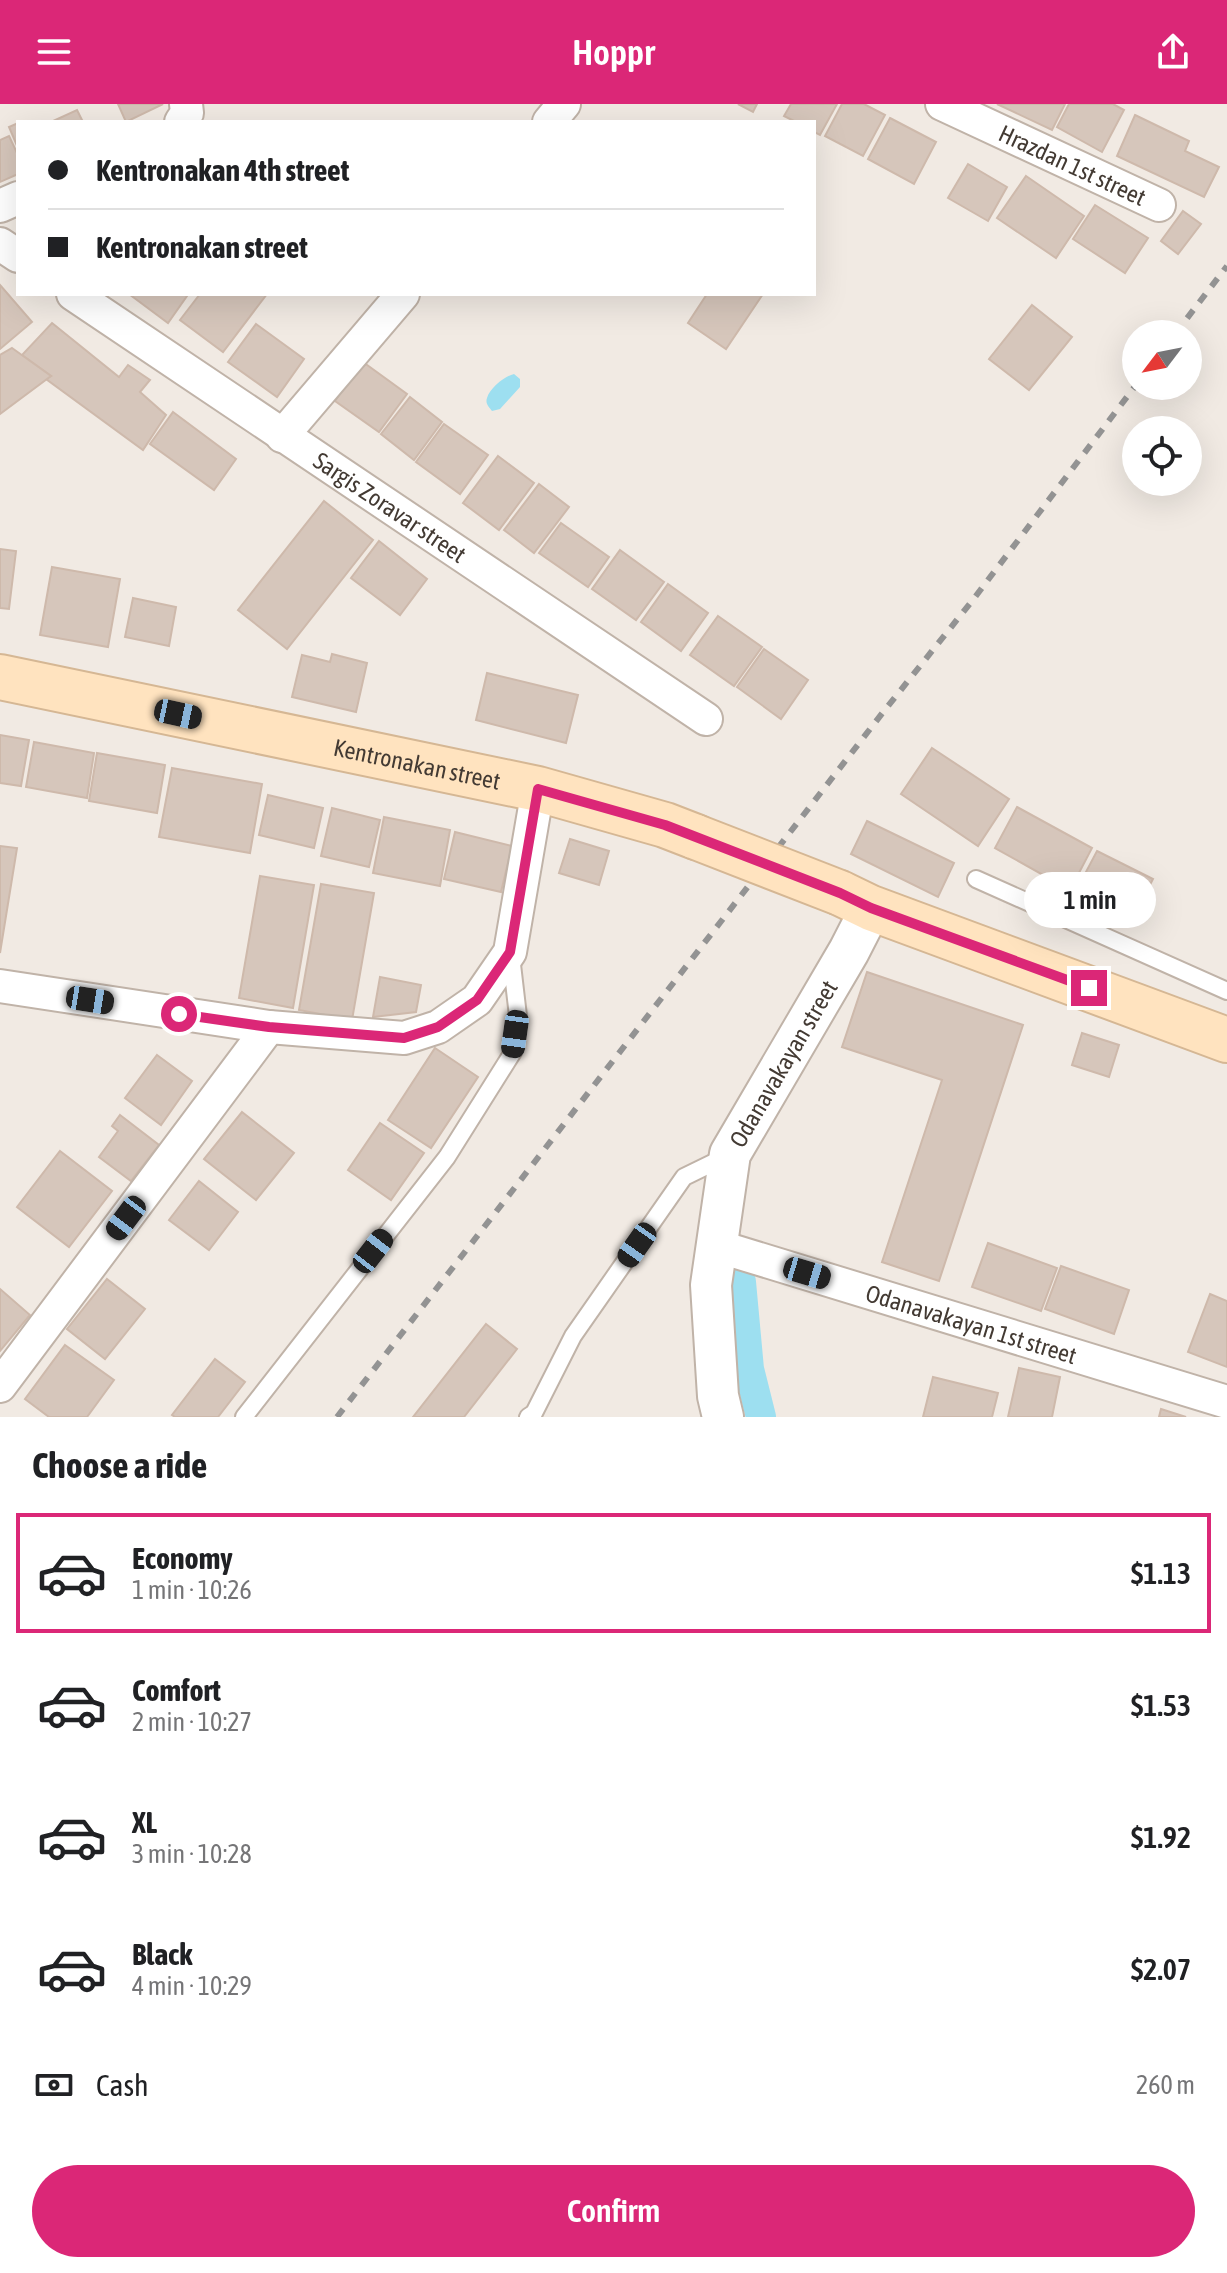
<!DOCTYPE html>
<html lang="en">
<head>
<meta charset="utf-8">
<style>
	body { margin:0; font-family:"Asap Condensed",sans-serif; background:#f2f2f2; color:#202124; height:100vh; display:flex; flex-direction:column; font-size:30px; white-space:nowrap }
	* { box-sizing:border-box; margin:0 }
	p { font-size:26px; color:#757577 }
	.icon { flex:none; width:44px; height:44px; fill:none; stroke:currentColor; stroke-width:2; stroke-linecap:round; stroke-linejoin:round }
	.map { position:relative; height:1313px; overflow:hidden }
	.side { display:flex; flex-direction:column; background:#fff; flex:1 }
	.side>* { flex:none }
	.hud { position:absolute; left:16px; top:16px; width:800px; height:176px; border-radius:0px; box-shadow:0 8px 32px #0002; display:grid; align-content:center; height:176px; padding:0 32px; background:#fff }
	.needle { width:52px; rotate:238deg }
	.buttons { position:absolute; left:1122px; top:216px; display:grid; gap:16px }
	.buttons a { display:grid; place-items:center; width:80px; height:80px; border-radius:50%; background:#fff; box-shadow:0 8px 32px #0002; font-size:40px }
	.end { position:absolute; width:36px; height:36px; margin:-18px; border:10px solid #db2777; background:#fff; box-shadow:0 0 0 4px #fff }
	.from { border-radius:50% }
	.bubble { position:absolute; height:56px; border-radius:28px; background:#fff; box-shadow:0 8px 32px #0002; font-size:26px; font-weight:600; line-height:56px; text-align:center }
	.car { position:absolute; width:24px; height:48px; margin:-24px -12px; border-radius:10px; box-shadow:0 0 6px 2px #0007; background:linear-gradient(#222 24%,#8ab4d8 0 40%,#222 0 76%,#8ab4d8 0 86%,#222 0) }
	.hud b { display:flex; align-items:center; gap:28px; height:76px; font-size:30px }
	.hud b+b { border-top:2px solid #e0e0e0 }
	.hud i { width:20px; height:20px; background:#202124 }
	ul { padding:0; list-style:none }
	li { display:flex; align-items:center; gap:24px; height:120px; margin:0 16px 12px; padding:0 16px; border:4px solid transparent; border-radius:0px }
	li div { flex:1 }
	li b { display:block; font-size:30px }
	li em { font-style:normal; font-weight:600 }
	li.selected { border-color:#db2777 }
	li>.icon { width:72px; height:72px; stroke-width:1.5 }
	h2 { padding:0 32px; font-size:36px; line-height:96px }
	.pay { display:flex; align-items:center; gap:20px; height:88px; padding:0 32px; font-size:30px }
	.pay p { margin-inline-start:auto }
	.primary-button { display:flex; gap:16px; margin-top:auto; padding:16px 32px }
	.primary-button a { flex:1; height:92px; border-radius:48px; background:#db2777; color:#fff; font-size:32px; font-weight:600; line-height:92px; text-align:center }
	header { display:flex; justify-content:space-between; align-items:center; height:104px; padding:0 32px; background:#db2777; color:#fff; font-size:36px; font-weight:600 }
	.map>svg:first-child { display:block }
	.water { fill:#9ddff0 }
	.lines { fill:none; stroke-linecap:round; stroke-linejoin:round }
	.canal { stroke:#9ddff0; stroke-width:30 }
	.building { fill:#d6c6bb; stroke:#ceb9ab; stroke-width:2 }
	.service-casing { stroke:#c0b3a8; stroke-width:20 }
	.minor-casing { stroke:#c0b3a8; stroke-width:36 }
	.tertiary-casing { stroke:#c0b3a8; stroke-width:44 }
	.secondary-casing { stroke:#d5b794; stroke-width:48 }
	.service { stroke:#fff; stroke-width:16 }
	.minor { stroke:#fff; stroke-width:32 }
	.tertiary { stroke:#fff; stroke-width:40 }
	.secondary { stroke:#ffe3bf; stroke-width:44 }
	.rail { stroke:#939393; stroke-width:6; stroke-dasharray:10 10; stroke-linecap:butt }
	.secondary-bridge-casing { stroke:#d5b794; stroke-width:48; stroke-linecap:butt }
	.secondary-bridge { stroke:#ffe3bf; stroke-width:44 }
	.route { stroke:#db2777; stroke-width:10 }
	.labels { text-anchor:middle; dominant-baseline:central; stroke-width:6; stroke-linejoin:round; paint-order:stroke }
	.street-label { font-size:24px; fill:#433a33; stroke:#fff }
</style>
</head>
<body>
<header><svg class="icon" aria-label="menu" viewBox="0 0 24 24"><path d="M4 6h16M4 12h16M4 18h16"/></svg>Hoppr<svg class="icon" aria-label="share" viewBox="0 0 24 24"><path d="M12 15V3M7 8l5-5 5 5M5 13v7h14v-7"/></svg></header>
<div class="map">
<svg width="1227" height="1313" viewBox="0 0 1227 1313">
	<rect width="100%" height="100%" fill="#f1eae3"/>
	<path class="water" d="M514 270 520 275V283L500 305 492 307C489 303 485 300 487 294 490 284 505 272 514 270Z"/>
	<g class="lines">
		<path class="canal" d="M741 1178 749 1265 761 1313"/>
	</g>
	<g class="building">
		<path d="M118 0H163L126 18Z"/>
		<path d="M738 0H757L753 8Z"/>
		<path d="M791 0H837L820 31 814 28V18H796L784 12Z"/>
		<path d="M842 0H864L885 11 863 52 825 32Z"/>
		<path d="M997 0H1065L1052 26Z"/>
		<path d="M1069 0H1113L1124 6 1102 48 1057 23Z"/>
		<path d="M77 6 83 18H51Z"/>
		<path d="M1135 11 1189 37 1185 47 1219 63 1204 93 1117 52Z"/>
		<path d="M890 14 936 38 914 80 868 55Z"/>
		<path d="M18 19V44L9 23Z"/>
		<path d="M9 32 18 51V70L0 78V36Z"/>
		<path d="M968 60 1007 83 988 117 948 94Z"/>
		<path d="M1026 72 1084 112 1056 154 997 114Z"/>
		<path d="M1095 101 1148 134 1125 169 1073 135Z"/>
		<path d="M1183 107 1201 120 1178 150 1161 137Z"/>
		<path d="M0 181 32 218 0 245Z"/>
		<path d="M129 190H184L187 192 168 219Z"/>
		<path d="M200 190H267L223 248 180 216Z"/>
		<path d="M707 190H763L726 245 688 219Z"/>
		<path d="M1032 201 1072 233 1029 286 989 255Z"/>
		<path d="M52 219 119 273 128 261 150 276 140 288 166 311 143 346 46 275 51 272 22 251Z"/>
		<path d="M256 220 304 255 277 293 228 258Z"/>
		<path d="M12 244 51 272 0 310V251Z"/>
		<path d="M363 258 407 290 379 328 335 297Z"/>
		<path d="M410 293 442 318 414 356 381 330Z"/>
		<path d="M173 308 236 355 214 386 150 340Z"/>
		<path d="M444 320 488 351 460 390 416 358Z"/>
		<path d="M498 352 534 379 499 426 463 399Z"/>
		<path d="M539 380 569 403 534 449 504 426Z"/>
		<path d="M324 397 373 436 287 545 238 506Z"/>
		<path d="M561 419 609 453 588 483 539 449Z"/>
		<path d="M379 437 427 475 400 511 351 474Z"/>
		<path d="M0 445 16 447 9 505 0 504Z"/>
		<path d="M620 446 664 478 636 516 592 485Z"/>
		<path d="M52 463 120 475 108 543 40 531Z"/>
		<path d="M668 480 708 509 681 547 641 518Z"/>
		<path d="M133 494 176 503 169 542 125 533Z"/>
		<path d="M718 512 762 543 734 582 690 551Z"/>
		<path d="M764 545 808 576 781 615 737 583Z"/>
		<path d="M332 550 367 559 356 608 292 593 302 551 330 558Z"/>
		<path d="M487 569 578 591 566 639 476 616Z"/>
		<path d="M0 631 29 636 21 682 0 679Z"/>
		<path d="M34 638 94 649 87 694 26 683Z"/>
		<path d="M932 644 1009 695 978 742 901 690Z"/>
		<path d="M97 649 165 661 157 709 89 697Z"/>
		<path d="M172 664 262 680 250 749 159 733Z"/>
		<path d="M268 691 323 704 314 744 259 731Z"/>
		<path d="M1017 703 1092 744 1070 786 995 744Z"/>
		<path d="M332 704 380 716 369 763 321 752Z"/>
		<path d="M384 713 450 726 440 782 373 769Z"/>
		<path d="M867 717 954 759 938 793 851 750Z"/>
		<path d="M455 728 512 742 501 788 444 775Z"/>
		<path d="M570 735 609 747 599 781 559 769Z"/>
		<path d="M0 742 17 744 0 849Z"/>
		<path d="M1097 747 1153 775 1133 814 1077 785Z"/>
		<path d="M260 772 314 781 293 904 239 894Z"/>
		<path d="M321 780 374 789 352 916 299 906Z"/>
		<path d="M867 868 1023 921 939 1177 882 1158 942 976 842 943Z"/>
		<path d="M380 873 421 881 416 908 373 913Z"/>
		<path d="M1082 929 1119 941 1109 973 1072 961Z"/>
		<path d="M435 944 478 973 431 1044 388 1016Z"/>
		<path d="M157 951 192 977 161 1021 125 994Z"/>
		<path d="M242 1008 294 1049 256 1096 204 1055Z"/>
		<path d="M120 1011 159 1041 131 1077 99 1053 118 1027 112 1022Z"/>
		<path d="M380 1019 424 1049 391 1096 348 1066Z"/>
		<path d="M60 1047 112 1087 69 1143 17 1103Z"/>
		<path d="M199 1077 238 1108 209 1146 169 1116Z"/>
		<path d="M988 1139 1057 1164 1041 1207 972 1183Z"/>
		<path d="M1061 1162 1129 1186 1114 1230 1045 1205Z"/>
		<path d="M107 1175 145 1205 105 1255 67 1225Z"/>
		<path d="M0 1185 30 1211 0 1247Z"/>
		<path d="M1210 1190 1227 1197V1263L1188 1248Z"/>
		<path d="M486 1220 517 1245 464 1313H413Z"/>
		<path d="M65 1241 114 1276 87 1313H49L25 1295Z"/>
		<path d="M215 1255 245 1278 218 1313H175L172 1311Z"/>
		<path d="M1019 1264 1060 1273 1052 1313H1008Z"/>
		<path d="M933 1273 998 1289 992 1313H923Z"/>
		<path d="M1161 1305 1186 1313H1159Z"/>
	</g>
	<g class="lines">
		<defs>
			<g id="service">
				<path d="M976 775 1227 887"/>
				<path d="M244 1313 447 1053 513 948 518 912 511 852"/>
				<path d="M528 1313 534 1309 573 1232 684 1073 725 1053"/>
			</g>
			<g id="minor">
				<path id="s1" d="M942 0 1159 101"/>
				<path d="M181 18 187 9 186 0"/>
				<path d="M549 18 564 0"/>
				<path d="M0 102 18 94"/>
				<path d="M0 140 18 152"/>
				<path id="s2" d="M73 190 706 615"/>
				<path d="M282 332 403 190"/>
				<path d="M0 882 269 923 404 934 438 923 477 896 510 848 538 685"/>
				<path id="s3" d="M717 1142 1227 1298"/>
				<path d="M0 1282 269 923"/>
			</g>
			<g id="tertiary">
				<path id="s4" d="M723 1313 718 1292 711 1181 730 1050 849 847 871 804"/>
			</g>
			<g id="secondary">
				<path id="s5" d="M0 573 538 685 665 721 696 733"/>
				<path d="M840 789 871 804 1227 936"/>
			</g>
		</defs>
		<use href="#service" class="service-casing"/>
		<use href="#minor" class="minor-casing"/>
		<use href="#tertiary" class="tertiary-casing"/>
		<use href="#secondary" class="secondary-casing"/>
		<use href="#service" class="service"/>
		<use href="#minor" class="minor"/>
		<use href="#tertiary" class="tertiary"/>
		<use href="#secondary" class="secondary"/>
		<g class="rail">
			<path d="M1175 230 1227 162"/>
			<path d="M337 1313 884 607 972 497 1136 281"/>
		</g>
		<defs>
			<path id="secondary-bridge" d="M696 733 840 789"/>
		</defs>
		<use href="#secondary-bridge" class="secondary-bridge-casing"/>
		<use href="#secondary-bridge" class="secondary-bridge"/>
	</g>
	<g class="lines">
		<path class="route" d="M179 910 269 923 404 934 438 923 477 896 510 848 538 685 665 721 840 789 871 804 1089 884"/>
	</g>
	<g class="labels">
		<g class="street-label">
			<text stroke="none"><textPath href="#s1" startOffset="144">Hrazdan 1st street</textPath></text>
			<text stroke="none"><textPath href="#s2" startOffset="382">Sargis Zoravar street</textPath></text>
			<text stroke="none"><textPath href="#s5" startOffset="426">Kentronakan street</textPath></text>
			<text stroke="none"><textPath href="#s4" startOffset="370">Odanavakayan street</textPath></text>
			<text stroke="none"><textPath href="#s3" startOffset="266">Odanavakayan 1st street</textPath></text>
		</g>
	</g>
</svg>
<div class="buttons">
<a><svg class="needle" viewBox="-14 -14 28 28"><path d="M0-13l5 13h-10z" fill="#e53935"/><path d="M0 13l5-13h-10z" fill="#757577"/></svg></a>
<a><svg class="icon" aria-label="locate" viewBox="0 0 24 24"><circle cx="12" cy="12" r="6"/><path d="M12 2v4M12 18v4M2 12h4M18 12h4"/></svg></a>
</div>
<i class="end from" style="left:179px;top:910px"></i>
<i class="end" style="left:1089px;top:884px"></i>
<div class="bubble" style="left:1024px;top:768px;width:132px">1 min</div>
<i class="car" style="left:178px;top:610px;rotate:102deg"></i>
<i class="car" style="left:90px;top:896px;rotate:99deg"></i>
<i class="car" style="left:515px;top:930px;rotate:188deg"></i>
<i class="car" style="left:126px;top:1114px;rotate:217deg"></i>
<i class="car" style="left:637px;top:1141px;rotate:215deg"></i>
<i class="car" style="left:373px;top:1147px;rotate:38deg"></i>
<i class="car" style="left:807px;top:1169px;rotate:107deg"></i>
<div class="hud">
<b><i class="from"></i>Kentronakan 4th street</b>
<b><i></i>Kentronakan street</b>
</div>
</div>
<section class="side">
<h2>Choose a ride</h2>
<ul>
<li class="selected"><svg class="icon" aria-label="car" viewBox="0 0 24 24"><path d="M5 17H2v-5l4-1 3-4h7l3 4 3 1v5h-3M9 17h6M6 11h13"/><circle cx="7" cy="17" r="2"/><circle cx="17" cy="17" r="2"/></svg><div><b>Economy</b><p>1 min · 10:26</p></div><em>$1.13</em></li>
<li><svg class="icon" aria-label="car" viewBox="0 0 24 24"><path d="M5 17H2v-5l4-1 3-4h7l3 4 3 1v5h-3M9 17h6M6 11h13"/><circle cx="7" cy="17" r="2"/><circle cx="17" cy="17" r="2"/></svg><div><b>Comfort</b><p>2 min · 10:27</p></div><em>$1.53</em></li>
<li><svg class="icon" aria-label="car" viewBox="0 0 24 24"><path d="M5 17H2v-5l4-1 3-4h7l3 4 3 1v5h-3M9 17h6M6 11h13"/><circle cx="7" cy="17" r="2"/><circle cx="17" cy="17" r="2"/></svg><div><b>XL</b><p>3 min · 10:28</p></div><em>$1.92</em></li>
<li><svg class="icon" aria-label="car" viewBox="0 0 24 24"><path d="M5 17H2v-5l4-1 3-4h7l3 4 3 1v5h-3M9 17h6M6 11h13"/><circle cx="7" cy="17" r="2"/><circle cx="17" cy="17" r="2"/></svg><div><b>Black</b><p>4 min · 10:29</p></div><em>$2.07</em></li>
</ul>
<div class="pay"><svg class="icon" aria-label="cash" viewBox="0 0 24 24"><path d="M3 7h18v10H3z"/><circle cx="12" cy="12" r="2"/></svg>Cash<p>260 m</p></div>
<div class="primary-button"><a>Confirm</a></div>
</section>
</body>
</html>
